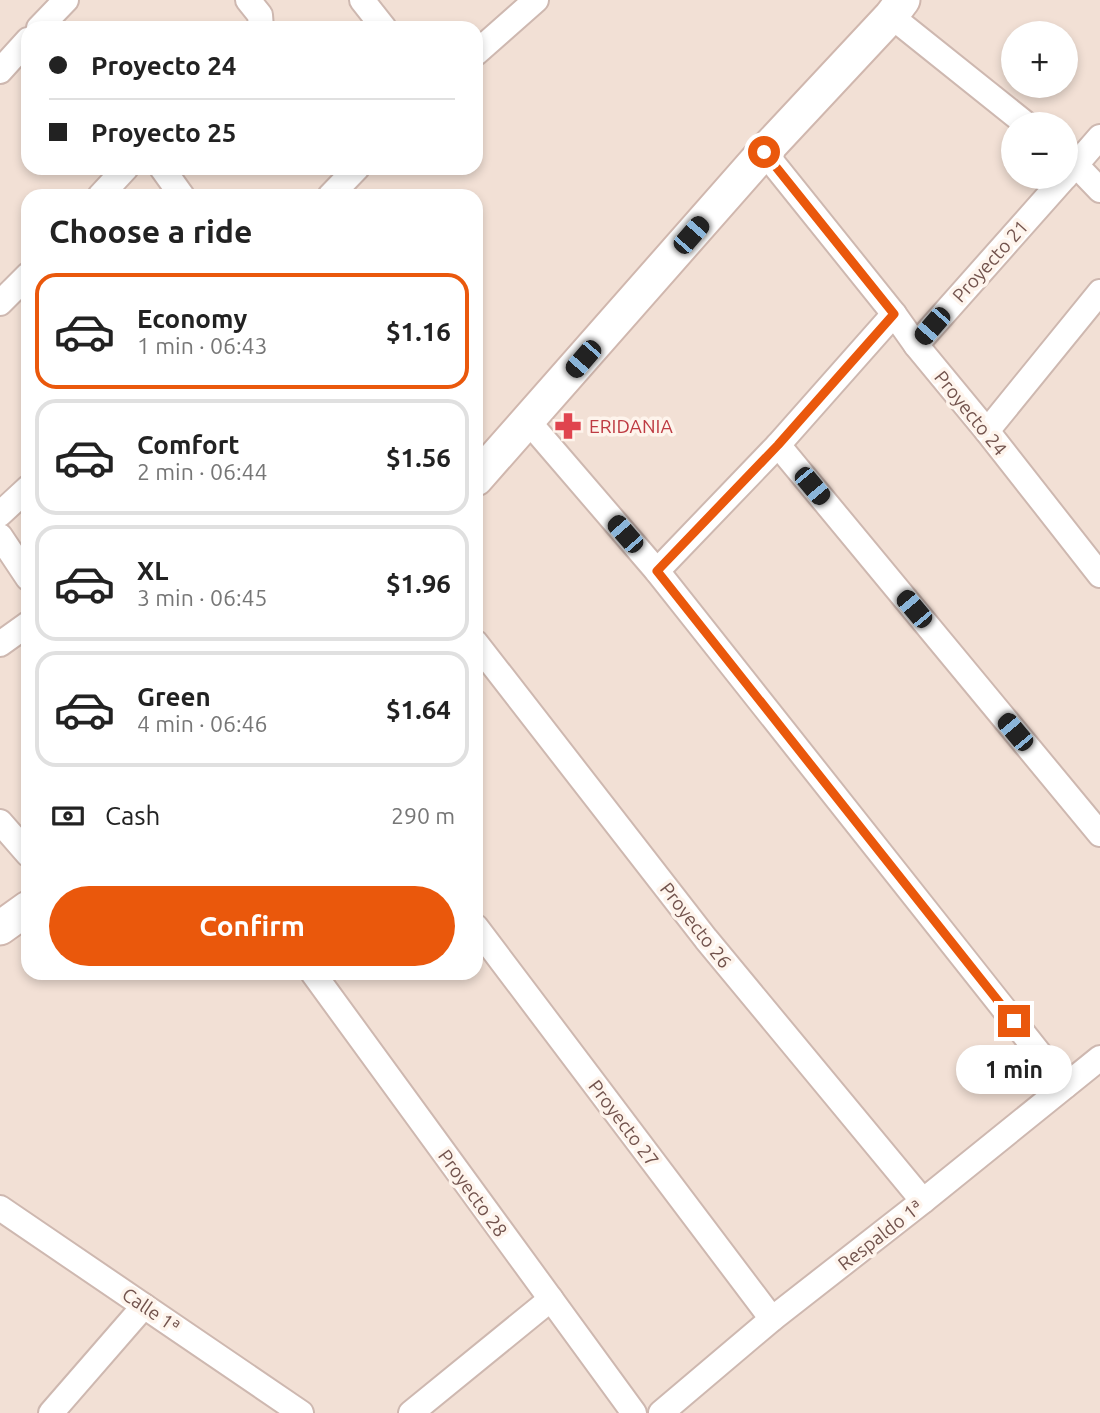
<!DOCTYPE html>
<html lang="en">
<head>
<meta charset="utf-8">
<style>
	body { margin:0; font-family:Ubuntu,sans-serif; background:#f6f6f6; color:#222; height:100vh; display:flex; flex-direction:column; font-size:26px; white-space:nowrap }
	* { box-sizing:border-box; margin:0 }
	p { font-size:23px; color:#767676 }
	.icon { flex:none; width:38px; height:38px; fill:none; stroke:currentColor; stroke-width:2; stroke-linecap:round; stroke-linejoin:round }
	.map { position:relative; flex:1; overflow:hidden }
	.side { position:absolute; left:21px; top:189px; width:462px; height:791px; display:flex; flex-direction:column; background:#fff; border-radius:21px; box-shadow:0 4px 10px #0003 }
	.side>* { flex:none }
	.banner { position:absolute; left:21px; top:21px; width:462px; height:154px; border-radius:21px; box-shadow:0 4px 10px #0003; display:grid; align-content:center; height:154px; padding:0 28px; background:#fff }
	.tools { position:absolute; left:1001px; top:21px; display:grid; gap:14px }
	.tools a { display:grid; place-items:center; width:77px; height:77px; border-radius:50%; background:#fff; box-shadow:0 4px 10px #0003; font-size:35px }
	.end { position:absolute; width:32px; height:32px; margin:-16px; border:9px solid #ea580c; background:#fff; box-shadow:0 0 0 4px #fff }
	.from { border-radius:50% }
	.bubble { position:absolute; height:49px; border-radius:24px; background:#fff; box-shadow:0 4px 10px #0003; font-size:23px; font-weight:600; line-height:49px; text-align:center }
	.car { position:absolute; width:21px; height:42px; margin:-21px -10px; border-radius:9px; box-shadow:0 0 5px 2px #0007; background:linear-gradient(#222 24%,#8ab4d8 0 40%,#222 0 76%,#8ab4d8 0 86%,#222 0) }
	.banner b { display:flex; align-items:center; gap:24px; height:66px; font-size:26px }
	.banner b+b { border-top:2px solid #e0e0e0 }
	.banner i { width:18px; height:18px; background:#222 }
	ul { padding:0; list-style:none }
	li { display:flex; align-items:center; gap:21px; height:116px; margin:0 14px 10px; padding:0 14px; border:4px solid #e0e0e0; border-radius:21px }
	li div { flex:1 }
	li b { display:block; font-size:26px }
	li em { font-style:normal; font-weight:600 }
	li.on { border-color:#ea580c }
	li>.icon { width:63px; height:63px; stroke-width:1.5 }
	h2 { padding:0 28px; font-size:32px; line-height:84px }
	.pay { display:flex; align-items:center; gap:18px; height:77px; padding:0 28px; font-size:26px }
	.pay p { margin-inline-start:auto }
	.primary-button { display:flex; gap:14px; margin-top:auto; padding:14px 28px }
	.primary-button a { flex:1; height:80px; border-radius:42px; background:#ea580c; color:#fff; font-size:28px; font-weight:600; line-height:80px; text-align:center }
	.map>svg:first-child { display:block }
	.residential { fill:#f2e0d5; fill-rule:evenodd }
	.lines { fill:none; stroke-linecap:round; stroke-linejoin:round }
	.street-casing { stroke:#ceb8b0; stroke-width:28 }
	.secondary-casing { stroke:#d0b7ae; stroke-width:37 }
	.street { stroke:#fff; stroke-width:24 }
	.secondary { stroke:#fff; stroke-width:33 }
	.route { stroke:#ea580c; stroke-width:9 }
	.labels { text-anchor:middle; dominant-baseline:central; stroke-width:7; stroke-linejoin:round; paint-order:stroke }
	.street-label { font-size:19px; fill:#72534d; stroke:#fef4ec }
	.health-label { font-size:19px; fill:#be3a42; stroke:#fef4ec; text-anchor:start }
</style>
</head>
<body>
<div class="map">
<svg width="1100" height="1413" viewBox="0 0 1100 1413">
	<rect width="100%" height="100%" fill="#fbefe6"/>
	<path class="residential" d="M0 0H1100V1413H0ZM28 28H476V168H28ZM1013 33H1066V86H1013ZM1013 124H1066V177H1013ZM28 196H476V973H28Z"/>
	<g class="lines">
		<defs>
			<g id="street">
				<path d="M248 0 260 15 261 28"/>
				<path d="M362 0 384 28"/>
				<path d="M891 16 1026 124"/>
				<path d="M39 28 66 0"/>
				<path d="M476 53 536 0"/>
				<path d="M0 71 28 40"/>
				<path d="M764 152 894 314 916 345 987 431 1100 575"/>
				<path d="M1066 157 1076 165 1100 190"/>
				<path d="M162 168 182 196"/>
				<path d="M1066 176 1100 137"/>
				<path d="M100 196 126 168"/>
				<path d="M330 196 357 168"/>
				<path d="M0 303 28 275"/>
				<path d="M916 345 1065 177"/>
				<path d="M528 421 657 571 1065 1086"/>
				<path d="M987 431 1100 292"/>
				<path d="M778 445 1100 834"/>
				<path d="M0 514 28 488"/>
				<path d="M0 536 28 578"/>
				<path d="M657 571 778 445 894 314"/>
				<path d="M476 643 706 939 923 1201"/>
				<path d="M0 644 28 624"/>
				<path d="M0 822 28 854"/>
				<path d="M476 927 772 1319"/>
				<path d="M313 973 634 1413"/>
				<path d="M0 1208 301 1413"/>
				<path d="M51 1413 144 1306"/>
				<path d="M411 1413 551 1299"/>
				<path d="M661 1413 772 1319 923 1201 1100 1058"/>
			</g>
			<g id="secondary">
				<path d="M476 479 764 152 891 16 903 0"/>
				<path d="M0 928 28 908"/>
			</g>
		</defs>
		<use href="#street" class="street-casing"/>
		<use href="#secondary" class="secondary-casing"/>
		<use href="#street" class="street"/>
		<use href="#secondary" class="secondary"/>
	</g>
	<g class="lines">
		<path class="route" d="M764 152 894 314 778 445 657 571 1014 1021"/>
	</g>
	<defs>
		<symbol id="pharmacy-bare" viewBox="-9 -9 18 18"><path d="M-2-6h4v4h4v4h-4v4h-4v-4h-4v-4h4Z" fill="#e0444e" stroke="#fef4ec" stroke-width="2.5" paint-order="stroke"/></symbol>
	</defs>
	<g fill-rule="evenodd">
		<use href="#pharmacy-bare" x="549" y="407" width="38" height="38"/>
	</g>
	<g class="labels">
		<g class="street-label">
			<text transform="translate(990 261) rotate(-48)">Proyecto 21</text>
			<text transform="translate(971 413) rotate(51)">Proyecto 24</text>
			<text transform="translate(696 925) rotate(52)">Proyecto 26</text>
			<text transform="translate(624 1123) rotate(53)">Proyecto 27</text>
			<text transform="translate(473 1193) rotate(54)">Proyecto 28</text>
			<text transform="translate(880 1235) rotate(-38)">Respaldo 1ª</text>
			<text transform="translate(151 1310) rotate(34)">Calle 1ª</text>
		</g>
		<g class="health-label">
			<text x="589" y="426">ERIDANIA</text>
		</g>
	</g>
</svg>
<div class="tools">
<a>+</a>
<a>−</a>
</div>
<i class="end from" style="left:764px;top:152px"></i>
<i class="end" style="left:1014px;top:1021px"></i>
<div class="bubble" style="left:956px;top:1045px;width:116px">1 min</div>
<i class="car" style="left:691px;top:235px;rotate:41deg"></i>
<i class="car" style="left:932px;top:326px;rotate:221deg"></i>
<i class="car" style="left:583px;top:359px;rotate:221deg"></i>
<i class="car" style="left:812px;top:486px;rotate:140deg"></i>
<i class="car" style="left:625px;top:534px;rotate:319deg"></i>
<i class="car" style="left:914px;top:609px;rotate:320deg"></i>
<i class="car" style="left:1015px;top:732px;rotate:320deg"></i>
<div class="banner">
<b><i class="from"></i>Proyecto 24</b>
<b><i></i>Proyecto 25</b>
</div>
<section class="side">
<h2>Choose a ride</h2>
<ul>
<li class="on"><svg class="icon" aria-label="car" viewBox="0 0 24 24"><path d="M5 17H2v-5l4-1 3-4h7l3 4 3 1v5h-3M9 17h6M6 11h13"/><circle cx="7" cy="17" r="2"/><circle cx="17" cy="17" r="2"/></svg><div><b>Economy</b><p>1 min · 06:43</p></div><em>$1.16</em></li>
<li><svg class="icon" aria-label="car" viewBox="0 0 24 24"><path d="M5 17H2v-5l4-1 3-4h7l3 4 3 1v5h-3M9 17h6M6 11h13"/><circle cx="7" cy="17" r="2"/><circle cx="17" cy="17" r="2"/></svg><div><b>Comfort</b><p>2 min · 06:44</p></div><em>$1.56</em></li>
<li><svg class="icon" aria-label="car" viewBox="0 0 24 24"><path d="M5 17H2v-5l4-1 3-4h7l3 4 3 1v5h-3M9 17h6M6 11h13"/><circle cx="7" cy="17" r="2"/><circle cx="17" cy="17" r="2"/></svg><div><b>XL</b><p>3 min · 06:45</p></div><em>$1.96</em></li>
<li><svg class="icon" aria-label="car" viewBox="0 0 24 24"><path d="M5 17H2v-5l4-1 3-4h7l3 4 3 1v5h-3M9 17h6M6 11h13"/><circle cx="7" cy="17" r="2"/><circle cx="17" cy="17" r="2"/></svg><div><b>Green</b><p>4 min · 06:46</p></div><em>$1.64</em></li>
</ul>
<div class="pay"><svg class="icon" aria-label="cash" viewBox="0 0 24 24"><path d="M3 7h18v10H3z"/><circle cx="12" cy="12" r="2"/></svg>Cash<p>290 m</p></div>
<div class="primary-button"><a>Confirm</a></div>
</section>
</div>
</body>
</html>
